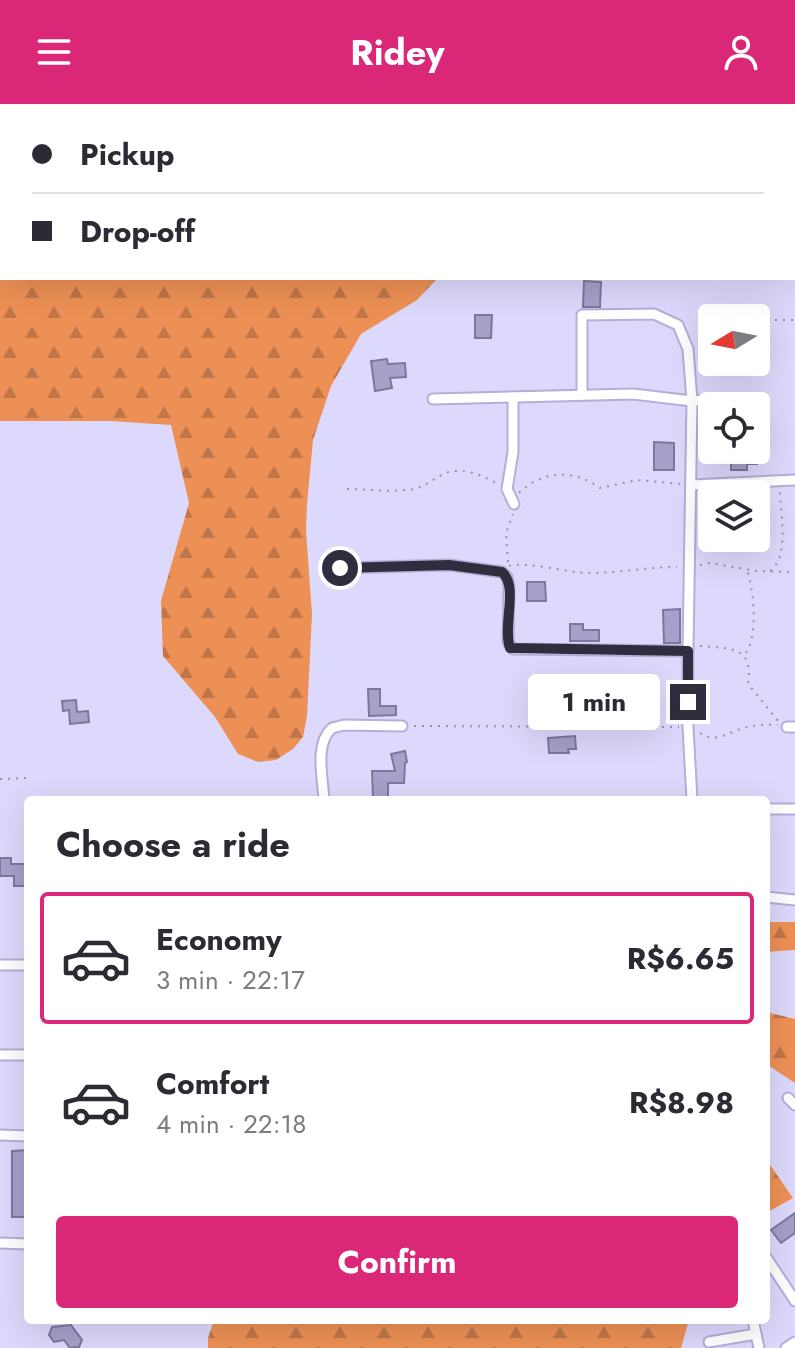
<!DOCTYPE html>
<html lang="en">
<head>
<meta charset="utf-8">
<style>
	body { margin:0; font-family:Jost,sans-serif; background:#f7f7f7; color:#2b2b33; height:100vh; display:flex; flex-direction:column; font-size:30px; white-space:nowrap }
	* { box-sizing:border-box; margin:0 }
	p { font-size:26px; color:#7c7c81 }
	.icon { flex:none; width:44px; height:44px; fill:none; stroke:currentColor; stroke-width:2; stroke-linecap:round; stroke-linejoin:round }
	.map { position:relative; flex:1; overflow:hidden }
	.panel { position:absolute; left:24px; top:692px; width:746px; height:528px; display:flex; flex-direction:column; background:#fff; border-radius:8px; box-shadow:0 8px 32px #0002 }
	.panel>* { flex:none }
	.guide { position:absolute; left:0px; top:0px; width:796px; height:176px; box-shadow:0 8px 32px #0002; display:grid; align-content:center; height:176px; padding:0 32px; background:#fff }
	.needle { width:52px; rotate:260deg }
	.controls { position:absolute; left:698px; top:200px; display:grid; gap:16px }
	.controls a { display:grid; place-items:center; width:72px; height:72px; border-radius:8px; background:#fff; box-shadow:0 8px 32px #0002; font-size:40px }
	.end { position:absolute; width:36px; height:36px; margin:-18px; border:10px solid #2f2d3e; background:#fff; box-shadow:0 0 0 4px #fff }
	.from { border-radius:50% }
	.bubble { position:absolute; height:56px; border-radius:8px; background:#fff; box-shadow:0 8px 32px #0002; font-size:26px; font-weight:700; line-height:56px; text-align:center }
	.guide b { display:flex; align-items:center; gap:28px; height:76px; font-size:30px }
	.guide b+b { border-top:2px solid #e1e1e2 }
	.guide i { width:20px; height:20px; background:#2b2b33 }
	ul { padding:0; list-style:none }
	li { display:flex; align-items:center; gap:24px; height:132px; margin:0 16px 12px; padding:0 16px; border:4px solid transparent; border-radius:8px }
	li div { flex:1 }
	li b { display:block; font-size:30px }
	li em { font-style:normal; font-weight:700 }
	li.on { border-color:#db2777 }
	li>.icon { width:72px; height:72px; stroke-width:1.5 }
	h2 { padding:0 32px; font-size:36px; line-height:96px }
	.cta { display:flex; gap:16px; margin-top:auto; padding:16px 32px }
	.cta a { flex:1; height:92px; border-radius:8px; background:#db2777; color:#fff; font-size:32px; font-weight:700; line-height:92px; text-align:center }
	header { display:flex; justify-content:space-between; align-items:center; height:104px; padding:0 32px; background:#db2777; color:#fff; font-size:36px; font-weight:700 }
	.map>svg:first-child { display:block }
	.forest { fill:url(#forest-firs) }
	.building { fill:#a6a0ca; stroke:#7d779f; stroke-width:2 }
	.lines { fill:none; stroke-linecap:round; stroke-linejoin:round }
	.minor-casing { stroke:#b4aed9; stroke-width:13 }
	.path { stroke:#9592ad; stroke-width:2; stroke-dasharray:2 6; stroke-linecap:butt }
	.minor { stroke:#fff; stroke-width:9 }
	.route { stroke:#2f2d3e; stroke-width:10 }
</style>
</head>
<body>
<header><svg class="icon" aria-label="menu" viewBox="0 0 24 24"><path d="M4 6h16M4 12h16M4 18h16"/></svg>Ridey<svg class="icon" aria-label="person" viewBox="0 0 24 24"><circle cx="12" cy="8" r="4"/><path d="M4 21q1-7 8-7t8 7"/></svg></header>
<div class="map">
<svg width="795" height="1244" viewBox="0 0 795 1244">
	<defs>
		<pattern id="forest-firs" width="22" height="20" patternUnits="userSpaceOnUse" patternTransform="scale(2)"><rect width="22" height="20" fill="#ed9056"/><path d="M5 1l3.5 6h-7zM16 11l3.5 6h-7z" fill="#c07649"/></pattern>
	</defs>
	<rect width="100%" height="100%" fill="#ddd9fc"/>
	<g class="forest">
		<path d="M0 0 17 2H2V174H438L417 196 361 230 331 282 313 336 307 400 306 427 312 510 307 612 303 633 293 645 276 656 258 658 238 650 215 613 163 552 161 497 189 399 171 321 110 317H0Z"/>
		<path d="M256 0H795V21L794 23V2H241Z"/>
		<path d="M766 818H795V846L766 848Z"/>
		<path d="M766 908 795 915V979L766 960Z"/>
		<path d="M766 1055 793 1094 766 1109Z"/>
		<path d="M214 1216H689L681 1244H208V1234Z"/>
	</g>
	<g class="building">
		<path d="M584 177 601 178 600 203H583Z"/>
		<path d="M475 211H492L491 234H475Z"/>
		<path d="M387 255 388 260 405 259 406 273 390 274 392 284 375 287 371 257Z"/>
		<path d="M654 338 674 339V366H654Z"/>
		<path d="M731 346H758L757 360H747V366H731Z"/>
		<path d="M702 394H712V424H700Z"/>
		<path d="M527 478H545L546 497H527Z"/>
		<path d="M680 505V539H664L663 506Z"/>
		<path d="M570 520H583V526H599V537H570Z"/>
		<path d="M368 585H380V602H396V611L369 612Z"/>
		<path d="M76 596 77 608 88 607 89 618 70 620 69 606 63 607 62 597Z"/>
		<path d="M575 632 576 645H568L569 649H549L548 634Z"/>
		<path d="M405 647 407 658 405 659 404 679H388V694H373L372 667H395L391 650Z"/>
		<path d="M0 754H11V760H28V782H14V772H0Z"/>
		<path d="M28 1046V1113H12V1047Z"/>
		<path d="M795 1109V1129L781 1139 771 1126Z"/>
		<path d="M71 1221 82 1236 79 1243 70 1244 64 1236 54 1238 49 1231 52 1223Z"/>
	</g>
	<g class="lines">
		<defs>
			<g id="minor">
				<path d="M582 291V211L654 210 678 221 688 245 692 297 688 547V623L692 696"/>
				<path d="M513 293V348L507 385 514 400"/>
				<path d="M433 295 633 290 692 297 714 295"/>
				<path d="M691 381 795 376"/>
				<path d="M340 464 449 461 502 468 507 473 509 482 508 538 513 545 688 547"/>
				<path d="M787 623H795"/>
				<path d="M324 696C323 674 314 640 332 624L344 621 402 622"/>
				<path d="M766 705H795"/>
				<path d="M766 793 795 796"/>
				<path d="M0 861H28"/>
				<path d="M0 951H28"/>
				<path d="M788 994 795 1001"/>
				<path d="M0 1031 28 1032"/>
				<path d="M0 1139 28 1140"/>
				<path d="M766 1153 795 1197"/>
				<path d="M753 1216 759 1244"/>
				<path d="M709 1238 756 1230"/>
				<path d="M786 1244 795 1238"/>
			</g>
		</defs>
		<use href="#minor" class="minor-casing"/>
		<g class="path">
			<path d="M767 216H795"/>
			<path d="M347 385C366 385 386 388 405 386 422 386 432 375 446 369 462 363 482 371 496 379"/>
			<path d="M519 389C543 366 574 365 600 384L637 376 682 380"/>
			<path d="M508 458 506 429 513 410"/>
			<path d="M700 461 710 459 757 467 795 468"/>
			<path d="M509 462C528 457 567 469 590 469 619 469 648 463 677 463"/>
			<path d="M770 467C790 453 780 409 780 386"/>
			<path d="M700 542C730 545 754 541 748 580L779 618"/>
			<path d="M746 549C758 531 754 486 747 466"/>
			<path d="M414 622 679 623"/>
			<path d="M700 629C716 640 728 628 744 624 755 621 766 620 778 621"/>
			<path d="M0 675 27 674"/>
		</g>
		<use href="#minor" class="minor"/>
	</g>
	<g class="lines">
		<path class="route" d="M340 464 449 461 502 468C519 483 502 522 510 544L688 547V598"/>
	</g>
</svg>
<div class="controls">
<a><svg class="needle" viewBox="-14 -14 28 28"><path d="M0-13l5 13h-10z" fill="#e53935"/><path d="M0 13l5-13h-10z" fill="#7c7c81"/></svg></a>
<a><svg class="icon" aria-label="locate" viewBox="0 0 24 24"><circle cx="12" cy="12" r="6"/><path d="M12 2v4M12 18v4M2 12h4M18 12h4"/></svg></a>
<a><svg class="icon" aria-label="layers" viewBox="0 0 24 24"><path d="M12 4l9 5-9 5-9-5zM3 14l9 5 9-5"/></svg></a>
</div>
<i class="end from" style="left:340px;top:464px"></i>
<i class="end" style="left:688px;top:598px"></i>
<div class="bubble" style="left:528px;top:570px;width:132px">1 min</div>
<div class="guide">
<b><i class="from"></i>Pickup</b>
<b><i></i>Drop-off</b>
</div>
<section class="panel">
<h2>Choose a ride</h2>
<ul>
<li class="on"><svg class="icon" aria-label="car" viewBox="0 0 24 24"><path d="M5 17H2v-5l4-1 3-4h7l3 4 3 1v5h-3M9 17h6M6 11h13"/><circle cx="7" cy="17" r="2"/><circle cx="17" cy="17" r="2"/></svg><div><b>Economy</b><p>3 min · 22:17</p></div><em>R$6.65</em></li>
<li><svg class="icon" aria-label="car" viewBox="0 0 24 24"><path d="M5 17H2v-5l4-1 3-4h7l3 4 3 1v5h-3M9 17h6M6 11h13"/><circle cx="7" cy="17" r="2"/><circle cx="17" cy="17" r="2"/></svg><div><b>Comfort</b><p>4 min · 22:18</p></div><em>R$8.98</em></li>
</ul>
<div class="cta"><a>Confirm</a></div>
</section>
</div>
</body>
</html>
